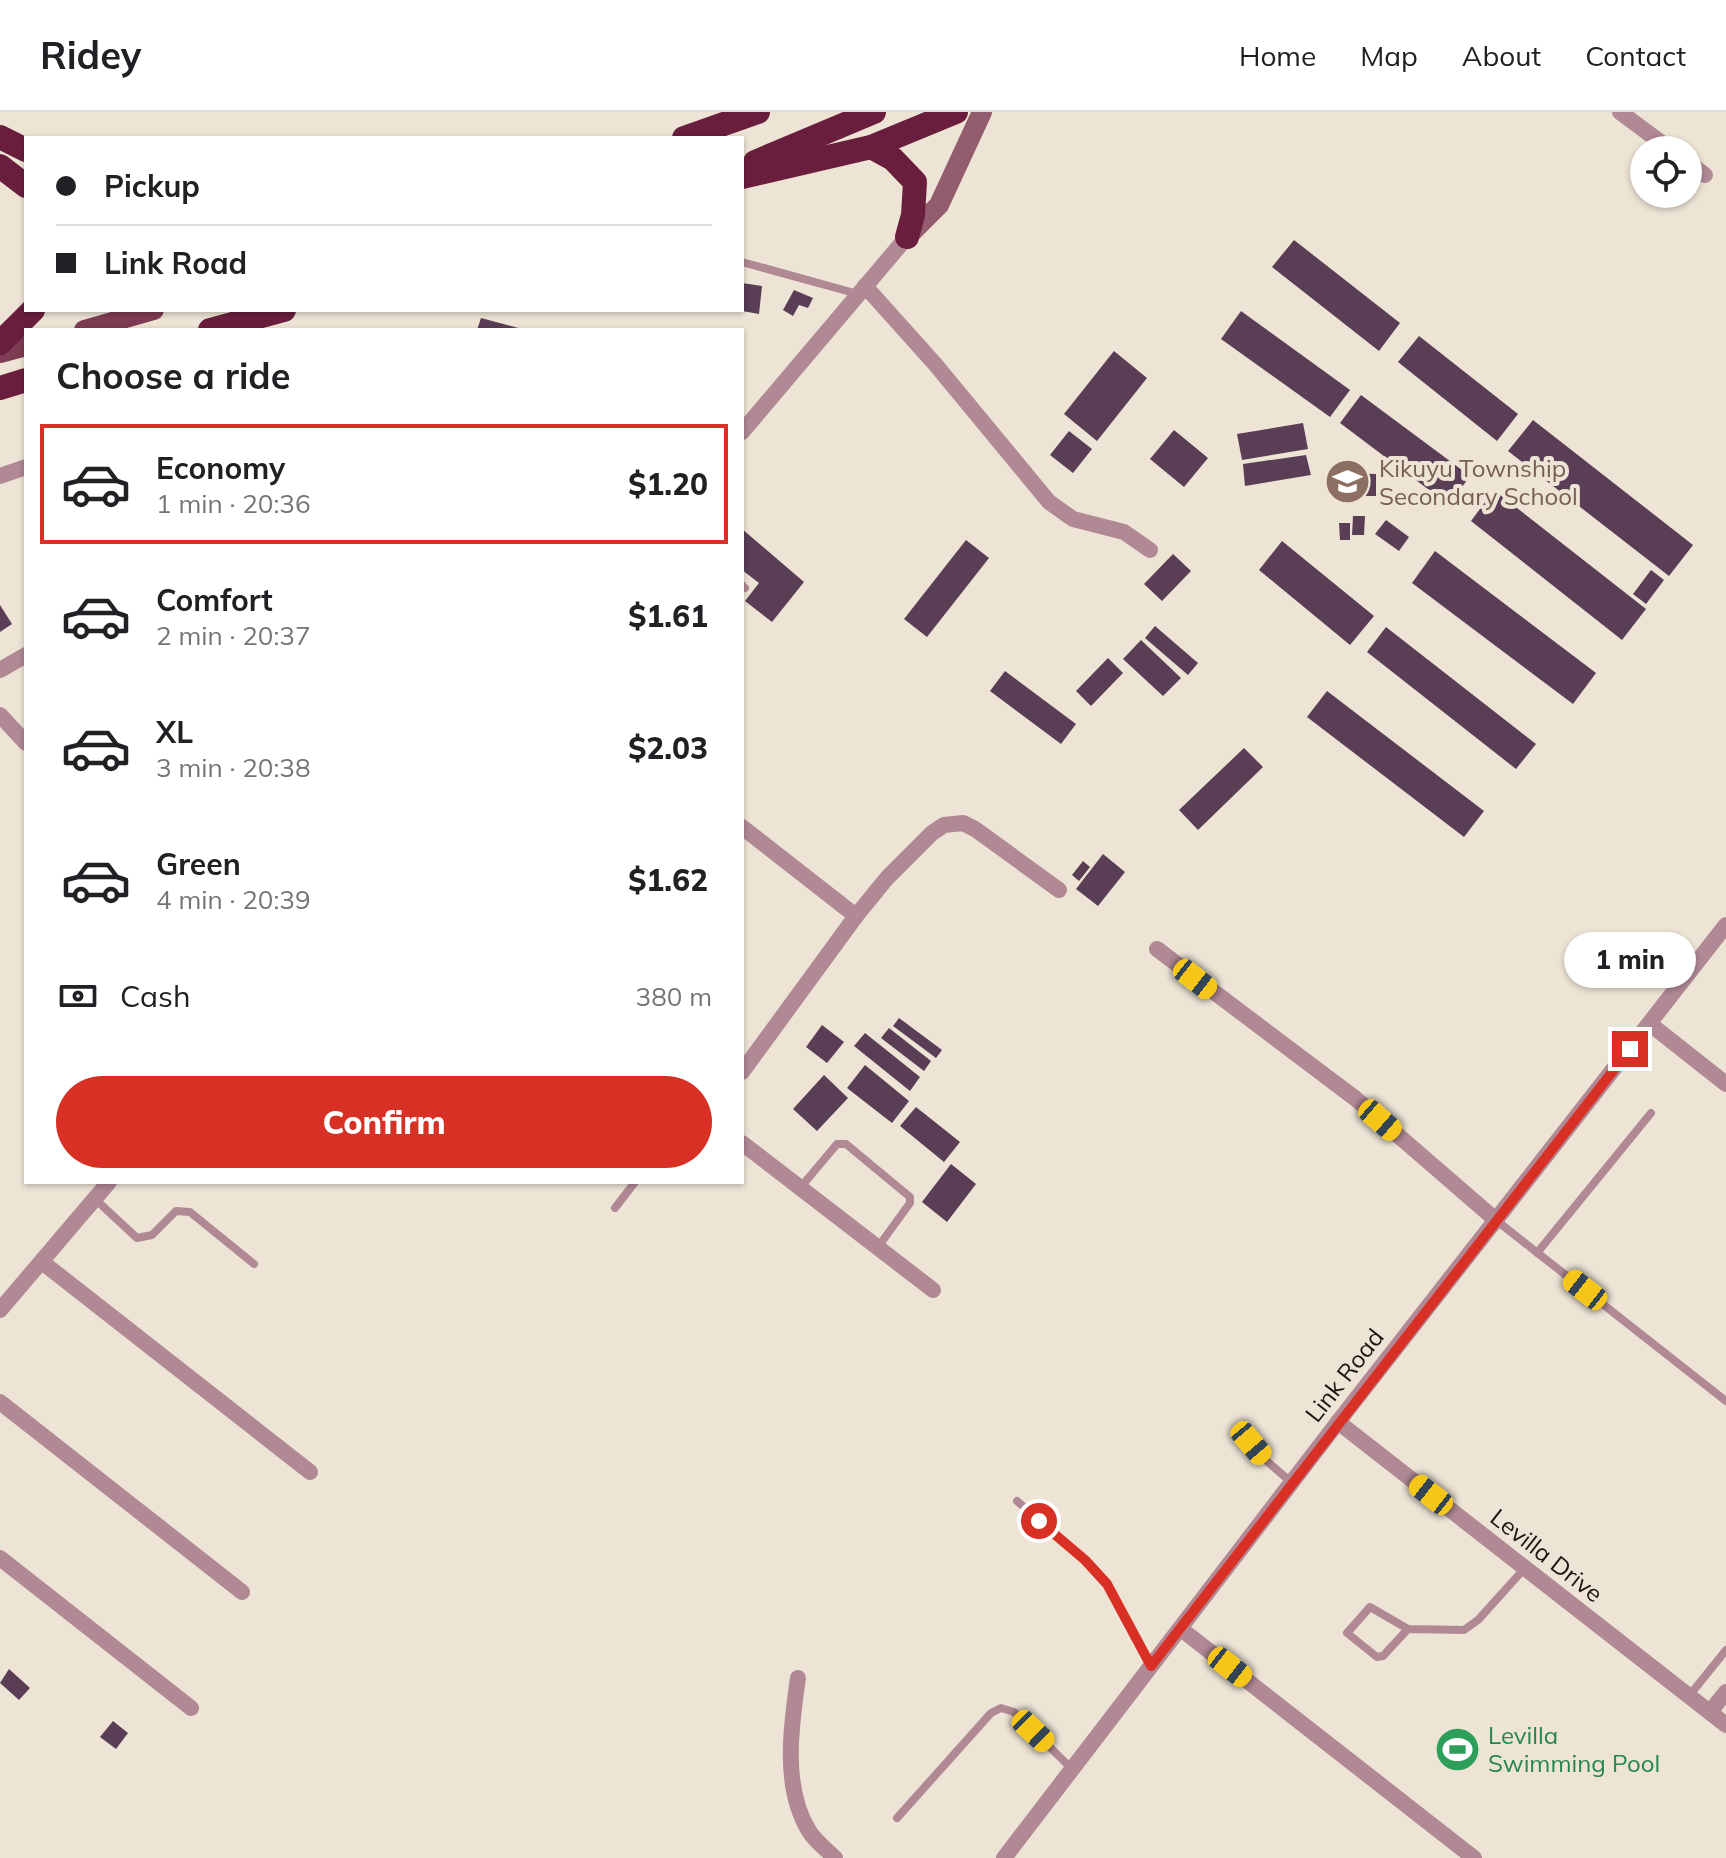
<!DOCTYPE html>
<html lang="en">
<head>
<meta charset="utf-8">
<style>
	body { margin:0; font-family:Mulish,sans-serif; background:#f6f6f6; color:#202124; height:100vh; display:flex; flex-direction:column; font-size:30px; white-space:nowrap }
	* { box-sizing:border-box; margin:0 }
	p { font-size:26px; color:#757577 }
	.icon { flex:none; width:44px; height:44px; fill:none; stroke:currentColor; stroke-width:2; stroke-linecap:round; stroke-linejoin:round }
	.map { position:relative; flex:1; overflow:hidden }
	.details { position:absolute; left:24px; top:216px; width:720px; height:856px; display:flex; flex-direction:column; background:#fff; border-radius:0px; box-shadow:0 2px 6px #0004 }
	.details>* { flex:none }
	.hud { position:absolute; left:24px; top:24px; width:720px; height:176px; border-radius:0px; box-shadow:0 2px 6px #0004; display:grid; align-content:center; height:176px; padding:0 32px; background:#fff }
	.tools { position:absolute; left:1630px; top:24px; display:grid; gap:16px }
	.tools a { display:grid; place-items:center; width:72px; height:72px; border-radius:50%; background:#fff; box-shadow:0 2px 6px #0004; font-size:40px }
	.end { position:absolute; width:36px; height:36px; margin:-18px; border:10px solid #d93025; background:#fff; box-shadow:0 0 0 4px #fff }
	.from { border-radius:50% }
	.bubble { position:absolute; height:56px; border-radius:28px; background:#fff; box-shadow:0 2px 6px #0004; font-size:26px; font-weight:800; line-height:56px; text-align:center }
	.car { position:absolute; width:24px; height:48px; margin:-24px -12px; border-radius:10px; box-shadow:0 0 6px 2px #0007; background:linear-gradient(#f5c518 24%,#345 0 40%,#f5c518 0 76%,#345 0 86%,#f5c518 0) }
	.hud b { display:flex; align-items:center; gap:28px; height:76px; font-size:30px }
	.hud b+b { border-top:2px solid #e0e0e0 }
	.hud i { width:20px; height:20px; background:#202124 }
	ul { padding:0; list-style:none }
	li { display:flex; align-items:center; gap:24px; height:120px; margin:0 16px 12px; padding:0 16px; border:4px solid transparent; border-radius:0px }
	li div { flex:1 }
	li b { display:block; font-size:30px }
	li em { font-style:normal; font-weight:800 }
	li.current { border-color:#d93025 }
	li>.icon { width:72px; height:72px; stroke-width:1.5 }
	h2 { padding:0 32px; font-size:36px; line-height:96px }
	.pay { display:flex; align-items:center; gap:20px; height:88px; padding:0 32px; font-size:30px }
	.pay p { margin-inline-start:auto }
	.primary-button { display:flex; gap:16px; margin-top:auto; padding:16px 32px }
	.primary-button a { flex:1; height:92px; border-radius:48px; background:#d93025; color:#fff; font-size:32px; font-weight:800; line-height:92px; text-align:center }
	header { display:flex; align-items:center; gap:48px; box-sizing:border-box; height:112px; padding:0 40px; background:#fff; border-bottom:2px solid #e0e0e0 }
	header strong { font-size:38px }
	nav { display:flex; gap:44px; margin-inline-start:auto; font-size:28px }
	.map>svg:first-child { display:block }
	.building { fill:#593e56 }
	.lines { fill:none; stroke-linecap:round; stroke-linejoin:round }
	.lane { stroke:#b08995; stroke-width:8 }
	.street { stroke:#b08995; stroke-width:16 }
	.secondary { stroke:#945d6f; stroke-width:20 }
	.primary { stroke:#7e3c54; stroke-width:20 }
	.highway { stroke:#6a1e3d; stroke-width:24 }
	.route { stroke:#d93025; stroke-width:10 }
	.labels { text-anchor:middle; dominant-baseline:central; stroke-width:8; stroke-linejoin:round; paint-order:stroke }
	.education-label { font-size:24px; fill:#785e54; stroke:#ede4d5; text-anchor:start }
	.street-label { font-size:24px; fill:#191510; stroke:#ede4d5 }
	.leisure-label { font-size:24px; fill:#27864d; stroke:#ede4d5; text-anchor:start }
</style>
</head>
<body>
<header>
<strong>Ridey</strong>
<nav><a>Home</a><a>Map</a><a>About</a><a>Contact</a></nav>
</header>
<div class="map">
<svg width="1726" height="1746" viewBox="0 0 1726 1746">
	<rect width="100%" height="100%" fill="#ede4d5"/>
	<g class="building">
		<path d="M1294 128 1400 211 1379 239 1272 155Z"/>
		<path d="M742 171 762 174 759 202 742 199Z"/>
		<path d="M794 178 813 186 808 196 799 193 793 204 783 198Z"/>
		<path d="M1241 199 1350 278 1330 305 1221 227Z"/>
		<path d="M481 206 522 217 521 218H477Z"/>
		<path d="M1419 224 1518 302 1497 329 1398 250Z"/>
		<path d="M1114 239 1147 266 1097 329 1064 302Z"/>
		<path d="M1361 283 1470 364 1449 393 1340 311Z"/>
		<path d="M1533 308 1693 433 1669 464 1508 339Z"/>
		<path d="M1303 311 1308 337 1242 348 1237 322Z"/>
		<path d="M1174 318 1208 346 1184 375 1150 347Z"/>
		<path d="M1069 319 1092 337 1073 361 1050 343Z"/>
		<path d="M1306 343 1311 363 1245 374 1243 352Z"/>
		<path d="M1341 361 1376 362V384H1341Z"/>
		<path d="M1494 378 1646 497 1622 528 1471 409Z"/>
		<path d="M1353 404H1365L1364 423H1352Z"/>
		<path d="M1386 408 1409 425 1399 439 1375 422Z"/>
		<path d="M1339 411H1350V428H1340Z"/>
		<path d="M742 417 804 470 772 510 745 489 759 471 742 458Z"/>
		<path d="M966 428 989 446 927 525 904 507Z"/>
		<path d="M1282 429 1374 504 1350 533 1259 458Z"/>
		<path d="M1435 439 1596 561 1573 592 1412 471Z"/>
		<path d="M1173 442 1191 459 1162 489 1144 472Z"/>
		<path d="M1651 458 1664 468 1646 492 1633 482Z"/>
		<path d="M0 493 12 512 0 520Z"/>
		<path d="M1155 514 1198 551 1188 563 1145 526Z"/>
		<path d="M1386 515 1536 632 1516 657 1367 540Z"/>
		<path d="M1141 528 1181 566 1163 584 1123 547Z"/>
		<path d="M1108 546 1123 561 1091 594 1076 579Z"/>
		<path d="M1005 559 1076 612 1061 632 990 579Z"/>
		<path d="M1327 579 1484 699 1464 725 1307 605Z"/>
		<path d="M1244 636 1263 655 1198 718 1179 698Z"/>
		<path d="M1103 742 1125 760 1098 794 1076 777Z"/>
		<path d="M1083 749 1090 755 1079 769 1072 763Z"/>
		<path d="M899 906 942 938 936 946 893 914Z"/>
		<path d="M822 913 844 930 827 951 806 935Z"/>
		<path d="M889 916 931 949 924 959 881 926Z"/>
		<path d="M865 921 920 965 910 979 854 934Z"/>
		<path d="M865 953 909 989 892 1011 847 976Z"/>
		<path d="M824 963 848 986 817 1019 793 997Z"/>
		<path d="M916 995 960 1030 944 1050 900 1014Z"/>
		<path d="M951 1052 976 1072 947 1110 922 1090Z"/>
		<path d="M9 1557 30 1576 19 1588 0 1571Z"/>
		<path d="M113 1609 128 1621 116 1637 100 1625Z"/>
	</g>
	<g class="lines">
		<g class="lane">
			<path d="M742 150 858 182"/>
			<path d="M742 473 745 476"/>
			<path d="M800 1076 837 1032H846L910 1085V1091L878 1135"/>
			<path d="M95 1087 137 1126 152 1123 176 1099 190 1100 254 1152"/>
			<path d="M615 1096 635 1070"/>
			<path d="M1497 1109 1726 1289"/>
			<path d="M1537 1141 1651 1001"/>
			<path d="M1240 1318 1262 1345 1291 1370"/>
			<path d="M1017 1389 1085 1448 1107 1472 1150 1554"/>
			<path d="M1408 1517 1383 1544 1377 1545 1347 1521 1370 1495 1408 1517 1464 1518 1478 1508 1525 1456"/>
			<path d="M1689 1584 1726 1538"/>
			<path d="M897 1706 991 1601 1001 1596 1014 1600 1072 1657"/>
		</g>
		<g class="street">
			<path d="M1620 0 1671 38"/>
			<path d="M1688 50 1705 63"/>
			<path d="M865 174 935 252 1049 390 1073 407 1124 420 1150 438"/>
			<path d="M742 320 907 125"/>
			<path d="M0 364 26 355"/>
			<path d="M0 558 26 543"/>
			<path d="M0 603 26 631"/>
			<path d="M742 715 856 804"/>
			<path d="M1157 837 1356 987 1497 1109"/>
			<path d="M1650 912 1726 972"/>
			<path d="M742 960 856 804 887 766 932 721 944 713 963 711 975 717 1059 778"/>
			<path d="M742 1031 933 1178"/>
			<path d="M42 1150 310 1360"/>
			<path d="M0 1198 109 1070"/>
			<path d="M0 1290 242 1480"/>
			<path d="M1338 1310 1726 1613"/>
			<path d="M0 1446 191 1596"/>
			<path d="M1181 1517 1474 1746"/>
			<path d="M798 1566C791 1614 782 1675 809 1719 815 1729 826 1737 835 1746"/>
			<path d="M1710 1600 1726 1580"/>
			<path d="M1004 1746 1338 1310 1726 813"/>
		</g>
		<path class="secondary" d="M907 125 939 93 982 0"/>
		<g class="primary">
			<path d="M84 218 154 198"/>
			<path d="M0 241 26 234"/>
		</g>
		<g class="highway">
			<path d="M0 25 26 38"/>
			<path d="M684 26 758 0"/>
			<path d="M871 35 893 47 915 70 913 103 907 125"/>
			<path d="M755 50 874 0"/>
			<path d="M0 54 26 74"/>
			<path d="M742 65 871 35 956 0"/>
			<path d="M210 218 284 198"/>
			<path d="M0 231 33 198"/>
			<path d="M0 276 26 268"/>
		</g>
	</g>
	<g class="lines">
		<path class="route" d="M1039 1409 1085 1448 1107 1472 1151 1554 1630 937"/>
	</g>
	<defs>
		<symbol id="school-disc" viewBox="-11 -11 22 22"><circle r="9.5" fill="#8d6e63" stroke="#ede4d5"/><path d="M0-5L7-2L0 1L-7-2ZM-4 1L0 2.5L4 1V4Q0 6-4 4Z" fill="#fff"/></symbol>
		<symbol id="stadium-disc" viewBox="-11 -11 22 22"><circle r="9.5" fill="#2e9e5b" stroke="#ede4d5"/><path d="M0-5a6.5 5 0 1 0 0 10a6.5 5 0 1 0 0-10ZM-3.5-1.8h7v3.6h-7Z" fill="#fff"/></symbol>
	</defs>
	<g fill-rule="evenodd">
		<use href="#school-disc" x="1322" y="344" width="51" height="51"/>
		<use href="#stadium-disc" x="1432" y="1612" width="51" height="51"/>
	</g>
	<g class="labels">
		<g class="education-label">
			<text x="1379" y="356">Kikuyu Township<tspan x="1379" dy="28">Secondary School</tspan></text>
		</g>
		<g class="street-label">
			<text transform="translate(1344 1263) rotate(-52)">Link Road</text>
			<text transform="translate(1547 1443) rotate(38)">Levilla Drive</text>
		</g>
		<g class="leisure-label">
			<text x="1488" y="1623">Levilla<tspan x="1488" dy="28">Swimming Pool</tspan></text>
		</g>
	</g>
</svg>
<div class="tools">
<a><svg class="icon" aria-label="locate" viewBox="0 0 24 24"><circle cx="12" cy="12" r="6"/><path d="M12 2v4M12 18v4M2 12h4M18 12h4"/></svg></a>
</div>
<i class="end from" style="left:1039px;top:1409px"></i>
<i class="end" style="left:1630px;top:937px"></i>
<div class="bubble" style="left:1564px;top:820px;width:132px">1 min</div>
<i class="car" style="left:1195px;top:867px;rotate:128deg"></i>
<i class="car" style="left:1380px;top:1008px;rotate:131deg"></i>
<i class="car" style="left:1585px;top:1178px;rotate:308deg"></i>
<i class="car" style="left:1251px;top:1331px;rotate:140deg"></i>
<i class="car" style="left:1431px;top:1383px;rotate:308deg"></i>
<i class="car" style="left:1230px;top:1555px;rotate:128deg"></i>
<i class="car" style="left:1033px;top:1619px;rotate:134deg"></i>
<div class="hud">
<b><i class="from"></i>Pickup</b>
<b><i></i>Link Road</b>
</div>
<section class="details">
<h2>Choose a ride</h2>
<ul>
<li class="current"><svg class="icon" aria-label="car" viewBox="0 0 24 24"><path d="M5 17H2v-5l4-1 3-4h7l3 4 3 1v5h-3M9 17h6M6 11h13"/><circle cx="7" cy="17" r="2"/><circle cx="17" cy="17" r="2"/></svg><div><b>Economy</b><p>1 min · 20:36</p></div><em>$1.20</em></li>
<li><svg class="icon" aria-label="car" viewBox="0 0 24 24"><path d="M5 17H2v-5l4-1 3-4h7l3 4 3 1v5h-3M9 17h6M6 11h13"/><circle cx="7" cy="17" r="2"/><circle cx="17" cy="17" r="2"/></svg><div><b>Comfort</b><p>2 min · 20:37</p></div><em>$1.61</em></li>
<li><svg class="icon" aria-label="car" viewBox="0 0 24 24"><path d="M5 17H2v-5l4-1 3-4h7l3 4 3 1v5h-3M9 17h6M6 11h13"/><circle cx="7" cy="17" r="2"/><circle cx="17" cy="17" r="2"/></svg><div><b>XL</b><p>3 min · 20:38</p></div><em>$2.03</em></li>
<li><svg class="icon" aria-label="car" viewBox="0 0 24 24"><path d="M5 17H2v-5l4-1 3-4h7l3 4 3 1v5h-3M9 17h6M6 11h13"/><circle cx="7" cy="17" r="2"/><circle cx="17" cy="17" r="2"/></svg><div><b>Green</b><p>4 min · 20:39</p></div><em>$1.62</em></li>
</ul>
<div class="pay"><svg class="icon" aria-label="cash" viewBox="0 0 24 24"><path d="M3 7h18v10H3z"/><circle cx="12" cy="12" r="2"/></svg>Cash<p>380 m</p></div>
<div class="primary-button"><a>Confirm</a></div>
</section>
</div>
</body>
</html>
